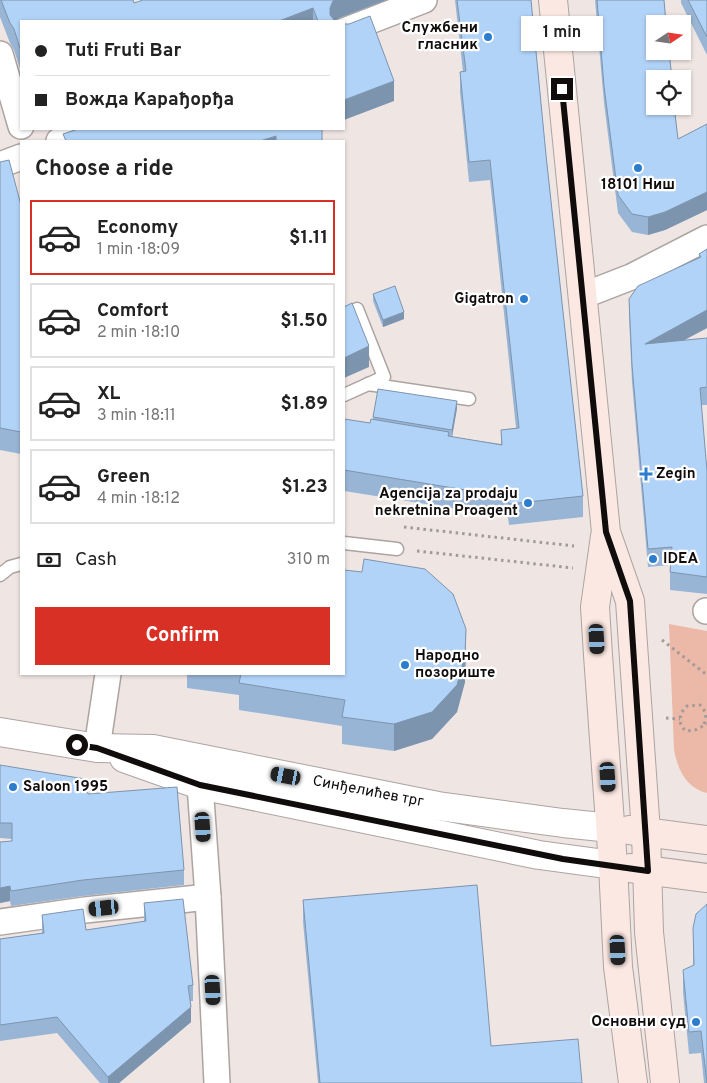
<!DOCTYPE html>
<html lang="en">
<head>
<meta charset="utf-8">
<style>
	body { margin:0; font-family:Overpass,sans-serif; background:#f6f6f6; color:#222; height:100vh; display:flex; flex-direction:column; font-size:19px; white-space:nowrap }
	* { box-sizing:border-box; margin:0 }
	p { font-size:16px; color:#767676 }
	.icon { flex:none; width:28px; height:28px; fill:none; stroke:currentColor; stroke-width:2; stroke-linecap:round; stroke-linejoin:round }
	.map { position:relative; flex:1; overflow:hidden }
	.sheet { position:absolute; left:20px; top:140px; width:325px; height:535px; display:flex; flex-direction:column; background:#fff; border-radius:0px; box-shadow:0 1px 4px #0004 }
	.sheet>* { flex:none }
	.hud { position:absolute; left:20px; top:20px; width:325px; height:110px; border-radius:0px; box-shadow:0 1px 4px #0004; display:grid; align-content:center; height:110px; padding:0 15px; background:#fff }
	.needle { width:32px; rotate:77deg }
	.tools { position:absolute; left:646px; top:15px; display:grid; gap:10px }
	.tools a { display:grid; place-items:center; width:45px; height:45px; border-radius:0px; background:#fff; box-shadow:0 1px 4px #0004; font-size:25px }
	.end { position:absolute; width:22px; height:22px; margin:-11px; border:6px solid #0f0c0b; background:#fff; box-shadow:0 0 0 2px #fff }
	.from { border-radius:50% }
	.bubble { position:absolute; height:35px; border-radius:0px; background:#fff; box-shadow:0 1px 4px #0004; font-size:16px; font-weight:700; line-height:35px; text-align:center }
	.car { position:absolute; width:15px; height:30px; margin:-15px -8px; border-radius:6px; box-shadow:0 0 4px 1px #0007; background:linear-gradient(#222 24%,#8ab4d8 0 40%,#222 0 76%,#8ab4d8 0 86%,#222 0) }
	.hud b { display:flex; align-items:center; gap:18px; height:48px; font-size:19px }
	.hud b+b { border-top:1px solid #e0e0e0 }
	.hud i { width:12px; height:12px; background:#222 }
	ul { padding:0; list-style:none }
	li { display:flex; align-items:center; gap:15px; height:75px; margin:0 10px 8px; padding:0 5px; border:2px solid #e0e0e0; border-radius:0px }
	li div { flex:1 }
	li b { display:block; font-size:19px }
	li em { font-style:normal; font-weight:700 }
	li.current { border-color:#d93025 }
	li>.icon { width:45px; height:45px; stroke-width:1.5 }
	h2 { padding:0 15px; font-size:22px; line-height:60px }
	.pay { display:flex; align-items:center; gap:12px; height:55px; padding:0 15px; font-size:19px }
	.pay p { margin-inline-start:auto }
	.cta { display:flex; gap:10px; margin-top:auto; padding:10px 15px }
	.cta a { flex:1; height:58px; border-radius:0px; background:#d93025; color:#fff; font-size:20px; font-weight:700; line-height:58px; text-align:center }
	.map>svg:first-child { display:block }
	.green { fill:#ecb8a7 }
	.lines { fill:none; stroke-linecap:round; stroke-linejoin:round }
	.service-casing { stroke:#aca4a1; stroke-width:15 }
	.minor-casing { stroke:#aca4a1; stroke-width:28 }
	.tertiary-casing { stroke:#aca4a1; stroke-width:30 }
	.secondary-casing { stroke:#aca4a1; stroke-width:30 }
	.path { stroke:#a19a98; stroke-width:3; stroke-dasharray:2.5 4; stroke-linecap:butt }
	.service { stroke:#fff; stroke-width:12 }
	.minor { stroke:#fff; stroke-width:25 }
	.tertiary { stroke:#fff; stroke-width:28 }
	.secondary { stroke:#fce8e2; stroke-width:28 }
	.wall { fill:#99b5d5 }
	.shaded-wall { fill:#7d94ae }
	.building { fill:#b2d3f8; stroke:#7d94ae }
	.route { stroke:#0f0c0b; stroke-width:6 }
	.poi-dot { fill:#2d7dcd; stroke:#fff; stroke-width:2 }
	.labels { text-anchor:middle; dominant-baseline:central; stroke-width:4.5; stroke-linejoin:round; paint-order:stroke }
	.poi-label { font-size:15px; font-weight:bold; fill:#0f0c0b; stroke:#fff; text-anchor:end }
	.street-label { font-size:15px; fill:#0f0c0b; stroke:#fff }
</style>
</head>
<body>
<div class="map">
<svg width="707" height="1083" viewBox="0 0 707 1083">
	<rect width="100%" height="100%" fill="#efe6e3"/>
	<path class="green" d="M669 624 707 631V793C686 788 678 770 674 750Z"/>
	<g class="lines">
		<defs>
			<g id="service">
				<path d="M344 315 357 309 384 377 344 395"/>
				<path d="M368 384 469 399"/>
				<path d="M344 543 397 549"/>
				<path d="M0 575 10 567 21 564"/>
			</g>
			<g id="minor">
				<path d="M344 31 424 0"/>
				<path d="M0 54 21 126"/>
				<path d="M59 141 91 129"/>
				<path d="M0 165 21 157"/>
				<path d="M582 296 631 277 707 238"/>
				<path d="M706 611H707"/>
				<path d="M97 748 108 674"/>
				<path d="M200 785 208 897 217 1083"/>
				<path d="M0 922 85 910 208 897"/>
			</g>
			<g id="tertiary">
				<path d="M0 732 97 748 153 749 438 806 563 823 611 828"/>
				<path d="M124 758 200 785 539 855 613 865"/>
			</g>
			<g id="secondary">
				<path d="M553 0 606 532 630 601 646 832 649 932 665 1083"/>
				<path d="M605 536 595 607 598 655 613 865 618 967 633 1083"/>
				<path d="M629 830 707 840"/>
				<path d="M630 868 707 878"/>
			</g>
		</defs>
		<use href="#service" class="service-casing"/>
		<use href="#minor" class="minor-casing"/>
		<use href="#tertiary" class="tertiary-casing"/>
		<use href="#secondary" class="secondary-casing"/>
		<g class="path">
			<path d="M404 527 574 546"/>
			<path d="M417 551 573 568"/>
			<path d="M662 640 707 675"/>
			<path d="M666 718 680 719"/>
			<path d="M704 724C707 717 706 711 700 705L687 706C679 713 677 724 686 731L695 730 707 724"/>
		</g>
		<use href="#service" class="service"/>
		<use href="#minor" class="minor"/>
		<use href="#tertiary" class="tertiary"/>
		<use href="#secondary" class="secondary"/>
	</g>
	<g class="wall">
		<path d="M0 0H133L134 3 386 0 339 18 335 21H21V72L14 50 10 43 0 17Z"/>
		<path d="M455 0H531L546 155 583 496V517L509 525 508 517 344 491V419L370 423 373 420V417L457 408 452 437 501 444V430L516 428 490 180 469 182 460 92V72H463Z"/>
		<path d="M595 0H664L678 139 707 124V210L665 230 648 235 632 232 618 213 604 103Z"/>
		<path d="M681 0H707V55L681 3Z"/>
		<path d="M0 162 21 205V454L0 450Z"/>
		<path d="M707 249V328L684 340 707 338V405H701L707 471V594L670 590V565L648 567 632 382 629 316V299L699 258V254Z"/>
		<path d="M373 294 404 319 383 327 373 301Z"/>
		<path d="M466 656 465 682 457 712 432 739 394 751 342 744V726L239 710V695L187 688V674H344Z"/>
		<path d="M0 765 88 794 184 870V885L83 896 11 906 10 901 0 903 12 841V839L0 838Z"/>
		<path d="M303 900 491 1046 582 1083H318L303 922Z"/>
		<path d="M144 903 193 985V1001H190L191 1022 119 1083H100L57 1033 0 1041V939L42 933V915L86 930 144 922Z"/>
		<path d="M693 928 707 1083H704L701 1053 689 1054 683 992V970L693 966Z"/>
	</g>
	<g class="shaded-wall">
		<path d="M335 0H386L339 18 334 21H330V8L333 1Z"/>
		<path d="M313 8V21H279Z"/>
		<path d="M394 81V101L344 120V100Z"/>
		<path d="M276 136V141H260Z"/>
		<path d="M707 192V210L665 230 648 235V217Z"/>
		<path d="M707 310V328L645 361V344Z"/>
		<path d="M404 312V319L383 327V320Z"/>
		<path d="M369 346V367L344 378V358Z"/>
		<path d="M457 401V408L452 437V430Z"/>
		<path d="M466 629 465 682 457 712 432 739 394 751V724Z"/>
		<path d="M10 886V901L0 903V888Z"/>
		<path d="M191 1007V1022L119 1083H108V1077Z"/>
	</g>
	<g class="building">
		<path d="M1 0H133L134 3 143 0H335L333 1 330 8V15L335 21H318L313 8 279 21H21V51L14 29 10 23Z"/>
		<path d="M457 0H531L546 155 583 496 509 504 508 497 344 470V419L370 423 371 419 449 432 448 436 502 445 501 430 519 428 490 160 469 162 460 72 466 71Z"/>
		<path d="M597 0H664L666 24H655V51H669L672 79H655V106H674L678 139 707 124V192L665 212 648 217 632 214 618 195 604 86Z"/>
		<path d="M688 0H707V37Z"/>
		<path d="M370 16 394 81 344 100V24H349Z"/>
		<path d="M78 129H322V141H276V136L260 141H66L63 134Z"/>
		<path d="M9 160 21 205V432L0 428V162Z"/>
		<path d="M707 249V310L645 344 707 338V387L700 388 707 471V577L670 572 672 547 648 549 632 365 629 299 638 286 701 257 699 254Z"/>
		<path d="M395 286 404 312 383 320 373 294Z"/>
		<path d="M352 303 369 346 344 358V307Z"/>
		<path d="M378 389 457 401 452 430 373 417Z"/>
		<path d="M364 559 425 569 453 594 466 629 465 655 457 685 432 712 394 724 342 717 345 700 239 683 241 674H344V570L362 572Z"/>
		<path d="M0 765 85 779 88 794 177 787 184 870 83 880 11 891 10 886 0 888V842L12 841V823H0Z"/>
		<path d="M477 885 491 1046 578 1039 582 1083H320L303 900Z"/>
		<path d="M183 899 193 985 188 986 191 1007 108 1077 57 1017 0 1025V939L44 933 42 915 83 909 86 930 146 921 144 903Z"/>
		<path d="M707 904V1083L701 1031 689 1032 683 970 694 965 693 928 696 914Z"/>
	</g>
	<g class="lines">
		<path class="route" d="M77 745 97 748 200 785 563 859 648 871 630 601 606 532 562 89"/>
	</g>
	<g class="poi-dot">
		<circle cx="488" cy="37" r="5"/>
		<circle cx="638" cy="168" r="5"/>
		<circle cx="524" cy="299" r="5"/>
		<path d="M643.5 466.5h5v5h5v5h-5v5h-5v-5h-5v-5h5z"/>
		<circle cx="528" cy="503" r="5"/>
		<circle cx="653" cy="559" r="5"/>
		<circle cx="405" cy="665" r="5"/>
		<circle cx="13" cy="787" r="5"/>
		<circle cx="696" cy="1022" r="5"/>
	</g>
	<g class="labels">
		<g class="poi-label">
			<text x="478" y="28">Службени<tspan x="478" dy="17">гласник</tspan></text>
			<text x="638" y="185" text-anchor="middle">18101 Ниш</text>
			<text x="514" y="299">Gigatron</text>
			<text x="656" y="474" text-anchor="start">Zegin</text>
			<text x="518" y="494">Agencija za prodaju<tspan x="518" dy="17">nekretnina Proagent</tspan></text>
			<text x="663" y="559" text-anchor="start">IDEA</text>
			<text x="415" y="656" text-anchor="start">Народно<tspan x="415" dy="17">позориште</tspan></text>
			<text x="23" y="787" text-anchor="start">Saloon 1995</text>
			<text x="686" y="1022">Основни суд</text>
		</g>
		<g class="street-label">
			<text transform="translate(368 792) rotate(11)">Синђелићев трг</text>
		</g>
	</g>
</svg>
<div class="tools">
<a><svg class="needle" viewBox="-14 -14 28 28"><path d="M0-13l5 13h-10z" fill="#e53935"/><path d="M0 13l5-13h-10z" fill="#767676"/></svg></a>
<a><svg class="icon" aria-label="locate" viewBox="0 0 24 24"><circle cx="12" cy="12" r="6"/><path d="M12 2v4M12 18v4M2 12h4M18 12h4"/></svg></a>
</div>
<i class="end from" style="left:77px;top:745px"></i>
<i class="end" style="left:562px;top:89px"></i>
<div class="bubble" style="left:521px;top:16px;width:82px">1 min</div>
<i class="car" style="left:597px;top:639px;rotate:177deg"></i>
<i class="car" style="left:286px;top:776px;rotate:281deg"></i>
<i class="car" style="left:608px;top:777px;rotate:176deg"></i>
<i class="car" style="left:203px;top:827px;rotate:176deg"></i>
<i class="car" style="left:104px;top:908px;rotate:264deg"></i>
<i class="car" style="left:618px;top:950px;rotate:177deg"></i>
<i class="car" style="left:213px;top:990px;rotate:177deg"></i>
<div class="hud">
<b><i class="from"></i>Tuti Fruti Bar</b>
<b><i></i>Вожда Карађорђа</b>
</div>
<section class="sheet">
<h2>Choose a ride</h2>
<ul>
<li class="current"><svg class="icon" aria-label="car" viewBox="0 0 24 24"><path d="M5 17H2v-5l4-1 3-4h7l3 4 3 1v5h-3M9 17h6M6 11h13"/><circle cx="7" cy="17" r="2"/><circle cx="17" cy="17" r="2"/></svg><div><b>Economy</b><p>1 min · 18:09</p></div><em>$1.11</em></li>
<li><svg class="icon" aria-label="car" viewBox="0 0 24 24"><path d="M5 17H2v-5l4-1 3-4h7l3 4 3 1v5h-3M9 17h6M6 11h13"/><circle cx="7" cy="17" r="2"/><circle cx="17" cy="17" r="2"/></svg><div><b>Comfort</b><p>2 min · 18:10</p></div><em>$1.50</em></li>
<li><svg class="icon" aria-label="car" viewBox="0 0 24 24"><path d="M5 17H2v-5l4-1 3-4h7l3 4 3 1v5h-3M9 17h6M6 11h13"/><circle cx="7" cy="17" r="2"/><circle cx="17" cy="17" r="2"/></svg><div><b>XL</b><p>3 min · 18:11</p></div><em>$1.89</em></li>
<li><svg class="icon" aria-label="car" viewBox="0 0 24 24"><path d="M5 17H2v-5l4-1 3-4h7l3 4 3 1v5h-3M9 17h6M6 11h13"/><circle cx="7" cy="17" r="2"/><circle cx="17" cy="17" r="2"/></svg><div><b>Green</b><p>4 min · 18:12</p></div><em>$1.23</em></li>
</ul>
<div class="pay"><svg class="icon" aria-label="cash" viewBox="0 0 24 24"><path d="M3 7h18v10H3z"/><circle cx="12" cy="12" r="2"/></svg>Cash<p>310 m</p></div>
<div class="cta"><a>Confirm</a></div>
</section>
</div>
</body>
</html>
